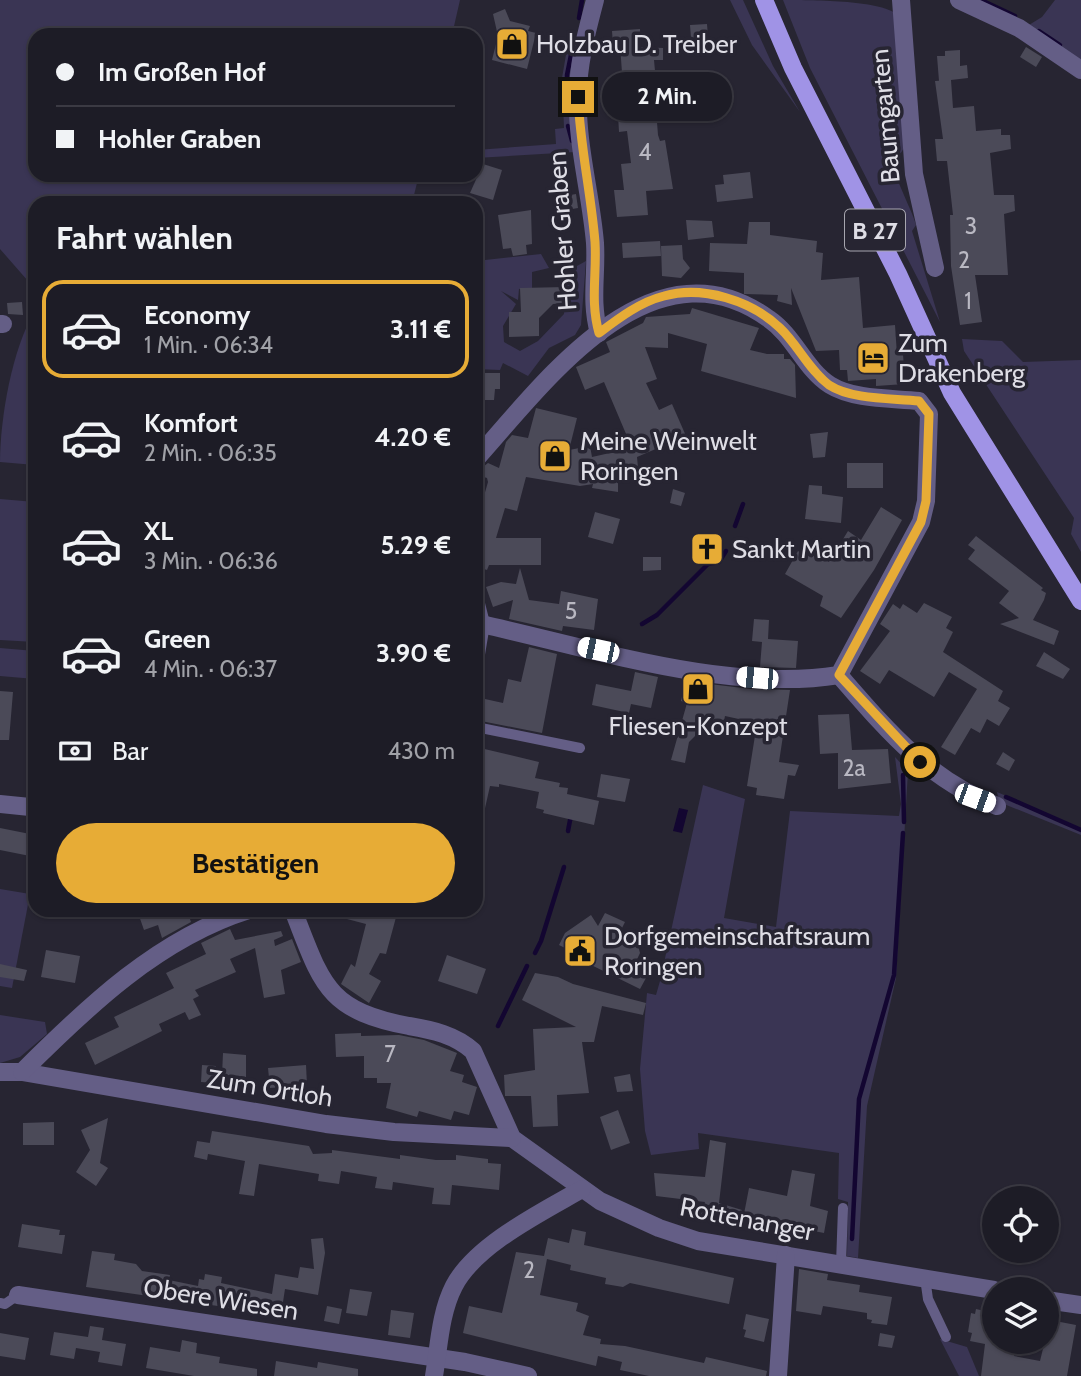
<!DOCTYPE html>
<html lang="de">
<head>
<meta charset="utf-8">
<style>
	body { margin:0; font-family:Cabin,sans-serif; background:#25252e; color:#f1f3f6; height:100vh; display:flex; flex-direction:column; font-size:26px; white-space:nowrap }
	* { box-sizing:border-box; margin:0 }
	p { font-size:23px; color:#a0a1a7 }
	.icon { flex:none; width:38px; height:38px; fill:none; stroke:currentColor; stroke-width:2; stroke-linecap:round; stroke-linejoin:round }
	.map { position:relative; flex:1; overflow:hidden }
	.side { position:absolute; left:28px; top:196px; width:455px; height:721px; display:flex; flex-direction:column; background:#1d1c26; border-radius:21px; box-shadow:0 2px 5px #0004,0 0 0 2px #3b3a43 }
	.side>* { flex:none }
	.banner { position:absolute; left:28px; top:28px; width:455px; height:154px; border-radius:21px; box-shadow:0 2px 5px #0004,0 0 0 2px #3b3a43; display:grid; align-content:center; height:154px; padding:0 28px; background:#1d1c26 }
	.controls { position:absolute; left:982px; top:1186px; display:grid; gap:14px }
	.controls a { display:grid; place-items:center; width:77px; height:77px; border-radius:50%; background:#1d1c26; box-shadow:0 2px 5px #0004,0 0 0 2px #3b3a43; font-size:35px }
	.end { position:absolute; width:32px; height:32px; margin:-16px; border:9px solid #e7ac36; background:#111; box-shadow:0 0 0 4px #111 }
	.from { border-radius:50% }
	.bubble { position:absolute; height:49px; border-radius:24px; background:#1d1c26; box-shadow:0 2px 5px #0004,0 0 0 2px #3b3a43; font-size:23px; font-weight:800; line-height:49px; text-align:center }
	.car { position:absolute; width:21px; height:42px; margin:-21px -10px; border-radius:9px; box-shadow:0 0 5px 2px #0007; background:linear-gradient(#fff 24%,#345 0 40%,#fff 0 76%,#345 0 86%,#fff 0) }
	.banner b { display:flex; align-items:center; gap:24px; height:66px; font-size:26px }
	.banner b+b { border-top:2px solid #3b3a43 }
	.banner i { width:18px; height:18px; background:#f1f3f6 }
	ul { padding:0; list-style:none }
	li { display:flex; align-items:center; gap:21px; height:98px; margin:0 14px 10px; padding:0 14px; border:4px solid transparent; border-radius:21px }
	li div { flex:1 }
	li b { display:block; font-size:26px }
	li em { font-style:normal; font-weight:800 }
	li.current { border-color:#e7ac36 }
	li>.icon { width:63px; height:63px; stroke-width:1.5 }
	h2 { padding:0 28px; font-size:32px; line-height:84px }
	.pay { display:flex; align-items:center; gap:18px; height:77px; padding:0 28px; font-size:26px }
	.pay p { margin-inline-start:auto }
	.primary-button { display:flex; gap:14px; margin-top:auto; padding:14px 28px }
	.primary-button a { flex:1; height:80px; border-radius:42px; background:#e7ac36; color:#111; font-size:28px; font-weight:800; line-height:80px; text-align:center }
	.map>svg:first-child { display:block }
	.green { fill:#3a3554 }
	.water { fill:#130631 }
	.lines { fill:none; stroke-linecap:round; stroke-linejoin:round }
	.stream { stroke:#130631; stroke-width:4.5 }
	.building { fill:#4b4a58 }
	.lane { stroke:#645e86; stroke-width:10 }
	.street { stroke:#645e86; stroke-width:18 }
	.primary { stroke:#a093e6; stroke-width:18 }
	.route { stroke:#e7ac36; stroke-width:9 }
	.labels { text-anchor:middle; dominant-baseline:central; stroke-width:7; stroke-linejoin:round; paint-order:stroke }
	.number-label { font-size:23px; fill:#b9b8c2 }
	.shield { fill:#272532; stroke:#a7a6af; stroke-width:2 }
	.shield-label { font-size:24px; font-weight:bold; fill:#dedde5 }
	.poi-label { font-size:26px; fill:#dedde5; stroke:#272532; text-anchor:start }
	.street-label { font-size:26px; fill:#dedde5; stroke:#272532 }
</style>
</head>
<body>
<div class="map">
<svg width="1081" height="1376" viewBox="0 0 1081 1376">
	<rect width="100%" height="100%" fill="#272532"/>
	<g class="green">
		<path d="M0 0H460L452 35H35V175H419L412 203H35V289L0 249Z"/>
		<path d="M730 0H743L773 66 800 112 752 45Z"/>
		<path d="M783 0C808 0 881 0 896 14L905 145C903 152 896 158 894 165 892 173 913 212 916 225L912 231 940 322 810 68Z"/>
		<path d="M1055 0H1081V66L1024 28 1042 17Z"/>
		<path d="M568 43 576 46 569 90 575 152 476 158V150L556 144 555 129 564 128 562 78Z"/>
		<path d="M541 254 549 268 532 272V288L519 289 518 300 501 291 516 304 503 326 504 342 520 351 538 341 564 314 566 272 586 261 581 325 575 335 549 348 528 376 503 363 500 370 476 369V261Z"/>
		<path d="M35 311V465L0 462C0 419 12 348 35 311Z"/>
		<path d="M962 339 1002 341 1023 362 1081 360V552L1071 534 1074 518 964 351Z"/>
		<path d="M0 499 35 502V642L0 640Z"/>
		<path d="M476 538 484 543 483 565 476 567Z"/>
		<path d="M0 648 35 651V679L0 676Z"/>
		<path d="M895 757 908 771 896 978 867 1106 858 1258 847 1256 848 1202 838 1199 839 1153 698 1133 699 1149 651 1155 645 1131 640 1069 647 993 656 995 660 981 703 785 745 799 724 918 776 927 790 811 899 816 901 804Z"/>
		<path d="M997 792 1081 828V835L999 802Z"/>
		<path d="M0 889 30 894 12 988 0 986Z"/>
		<path d="M0 1015 45 1022 47 1034 20 1057 0 1063Z"/>
		<path d="M940 1339 967 1347 979 1376H959Z"/>
	</g>
	<path class="water" d="M679 808 688 810 682 833 673 831Z"/>
	<g class="lines">
		<g class="stream">
			<path d="M981 0 1015 16"/>
			<path d="M579 18 582 0"/>
			<path d="M1039 31 1060 45"/>
			<path d="M567 114V75L573 45"/>
			<path d="M568 126 572 141"/>
			<path d="M735 526 743 504"/>
			<path d="M642 624 657 615 708 564 719 562 726 551"/>
			<path d="M903 775 904 822"/>
			<path d="M1006 797 1081 830"/>
			<path d="M568 831 571 815"/>
			<path d="M535 953 541 941 564 867"/>
			<path d="M498 1026 527 966"/>
			<path d="M852 1239 859 1099 894 975 903 833"/>
		</g>
	</g>
	<g class="building">
		<path d="M505 9 510 21 530 26 528 31 536 33 527 69 492 60 496 44 500 45 493 14Z"/>
		<path d="M707 24 708 37 691 38 690 25Z"/>
		<path d="M640 29 641 47 663 48V60H654L655 71H653L658 135 660 141 665 140 673 189 646 191 648 215 617 217 614 190H624L621 164 631 163 627 131 619 132 618 115 625 114 620 45H613L612 31Z"/>
		<path d="M1026 47 1042 57 1036 67 1020 57Z"/>
		<path d="M960 50V66L967 65 968 78 951 80 953 108 974 106 976 131 1001 129V135H1010L1011 149 990 153 994 195H1014L1015 211 1004 214 1008 275H975L982 322 960 325 951 266 950 215H953L947 161H937L935 139H943L935 81 950 80 939 81 937 56H945V51Z"/>
		<path d="M483 164 502 170 493 200 470 193Z"/>
		<path d="M750 172 753 198 717 202 715 185 724 184 723 175Z"/>
		<path d="M576 194 578 208 561 211 559 197Z"/>
		<path d="M531 210 532 244 526 245 527 254 513 256 511 248 503 249 498 215Z"/>
		<path d="M686 220 712 221 714 237 688 240Z"/>
		<path d="M749 222H770V235L817 241 816 252 823 253 821 280 859 277 863 328 895 325 897 355 903 354 905 384 876 386V379L848 381 847 370H840L839 350 816 351 791 288 792 305 777 301 778 295 744 294V273L709 271 710 243 747 244Z"/>
		<path d="M660 241 661 256 623 258 622 243Z"/>
		<path d="M682 245 683 259 690 268 681 278 662 276 661 246Z"/>
		<path d="M566 287V303L553 304 539 318V336L509 337V312H521L520 288Z"/>
		<path d="M22 302 23 315 8 314 7 303Z"/>
		<path d="M692 308 759 328 750 350 767 354H784V359H790L795 365 796 398 701 371 707 344 668 333V348L645 347 657 379 646 383 659 410 672 404 686 436 637 457 639 478 618 482V492L592 488 593 484 580 486 526 477 517 511 505 508 496 538H541V565H489L487 570 484 569V535L476 530V511L479 513 488 482 487 478 477 475 479 470 488 463 499 468 506 442 512 435 528 438 536 408 577 418 569 450 590 446 592 457 632 448 604 382 585 390 576 367 610 352 606 342 643 323 646 317 690 314Z"/>
		<path d="M478 373H500V389H495L494 400H476Z"/>
		<path d="M828 432 825 457 813 458 810 434Z"/>
		<rect x="847" y="463" width="36" height="25"/>
		<path d="M809 485 822 486V494L843 497 841 523 805 519Z"/>
		<path d="M673 489 685 493 681 506 670 503Z"/>
		<path d="M881 507 902 520 874 570 841 618 820 606 823 596 785 574 798 551 805 556 809 550 829 562 848 531 861 540Z"/>
		<path d="M595 512 620 519 613 544 588 537Z"/>
		<path d="M976 536 1043 588 1041 590 1046 593 1044 600 1033 620 1059 631 1054 645 1000 624 1019 618 999 603 1009 591 968 559 975 550 968 545Z"/>
		<path d="M643 557H661V570L643 571Z"/>
		<path d="M520 568 529 600 559 604 561 591 598 599 594 630 563 626 562 631 509 619 513 600 493 607 486 587 501 582 516 584Z"/>
		<path d="M924 603 952 617 946 628 953 632 943 652 1003 691 998 701 1010 708 999 726 987 719 980 733 971 728 955 755 941 747 977 689 949 672 934 697 889 670 880 684 860 671 890 631 880 624 893 604 900 609 903 604 917 613Z"/>
		<path d="M754 619 769 620 768 639 798 641 796 668 760 667 762 642 752 641Z"/>
		<path d="M529 647 557 654 542 733 476 720V697L503 703 508 679 521 682Z"/>
		<path d="M1044 652 1070 669 1063 679 1036 666Z"/>
		<path d="M635 672 658 677 651 708 631 704 629 713 592 705 596 684 631 691Z"/>
		<path d="M685 681 751 689 790 690 779 762 799 765 795 776 788 775 784 799 756 795 757 788 747 786 757 723 725 716 723 727 698 723 695 736 689 742 685 763 671 760 687 703 681 701Z"/>
		<path d="M0 691 13 692 9 740H0Z"/>
		<path d="M849 714 852 750 888 749 891 783 838 789V753L820 754 818 715Z"/>
		<path d="M476 747 539 762 535 778 560 783 559 787 568 788 567 794 599 801 594 825 543 813 544 810 536 808 539 792 499 784V787L490 786 481 826 476 825Z"/>
		<path d="M1003 752 1015 760 1009 771 996 764Z"/>
		<path d="M601 774 630 779 625 802 597 797Z"/>
		<path d="M0 828 35 835V857L0 850Z"/>
		<path d="M137 910H187L191 922 162 938 158 925 144 930Z"/>
		<path d="M328 910H398L386 954 380 953 369 974 381 981 369 1003 341 984 351 964 355 967 366 924 328 914Z"/>
		<path d="M605 913 625 922 614 944 636 938 640 953 632 970 646 978 640 989 581 960 583 957 559 945 565 933 591 915 598 926Z"/>
		<path d="M230 929 235 940 281 931 283 936 274 940 275 946 292 939 301 962 281 970 285 994 264 998 255 948 230 959 236 972 195 990 199 996 193 999 201 1015 189 1020 185 1012 159 1024 162 1031 95 1065 85 1043 119 1027 114 1017 174 988 166 973 206 954 201 943Z"/>
		<path d="M46 950 80 956 75 983 41 977Z"/>
		<path d="M447 955 486 969 477 994 438 981Z"/>
		<path d="M0 964 27 970 24 981 0 977Z"/>
		<path d="M535 973 558 977 573 984 646 1003 643 1015 602 1006 594 1042H582L589 1093 557 1095 558 1126 533 1127 531 1096H505L504 1075 535 1070 533 1029 576 1027 522 1000Z"/>
		<path d="M361 1033V1036L399 1035 424 1040 457 1053 450 1071 464 1075 462 1082 477 1087 469 1115 454 1111 451 1120 419 1111 417 1117 386 1108 391 1083H377V1078H364V1056L336 1057 335 1034Z"/>
		<path d="M223 1053 246 1055V1077L222 1075Z"/>
		<path d="M202 1065 216 1066 215 1083 201 1082Z"/>
		<path d="M306 1065 307 1085 270 1088 268 1068Z"/>
		<path d="M630 1074 633 1091 617 1092 614 1077Z"/>
		<path d="M618 1110 630 1143 611 1150 600 1117Z"/>
		<path d="M108 1118 100 1163 108 1168 96 1186 76 1172 90 1150 81 1130Z"/>
		<path d="M54 1122V1145H23V1123Z"/>
		<path d="M212 1131 309 1146 313 1154 332 1153V1150L400 1159V1155L436 1160H456V1155L488 1159V1163L501 1164 499 1190 452 1185 450 1205 432 1204 434 1188 393 1182 392 1190 375 1188 377 1177 341 1171 339 1184 318 1181 319 1174 259 1164 254 1196 239 1194 245 1161 208 1154 207 1160 194 1157 197 1141 210 1143 209 1147Z"/>
		<path d="M710 1140 726 1143 719 1203 742 1210 737 1229 700 1218 705 1202 656 1196 654 1173 705 1177Z"/>
		<path d="M792 1170 815 1174 810 1206 828 1211 824 1233 793 1227 791 1242 779 1240 782 1221 744 1214 749 1188 787 1196Z"/>
		<path d="M22 1224 60 1230 59 1235H65L62 1254 18 1247Z"/>
		<path d="M572 1229 586 1232 584 1245 734 1278 729 1304 630 1283 623 1287 605 1284 606 1278 570 1270 571 1265 547 1259 540 1295 578 1303 576 1311 589 1316 583 1335 601 1339 600 1344 625 1346 704 1363 706 1357 767 1371 766 1376H649L620 1370 622 1362 598 1356 596 1366 463 1333 469 1306 502 1313 516 1252 544 1256 548 1238 569 1243Z"/>
		<path d="M323 1238 325 1253 318 1295 285 1289 281 1315 86 1287 92 1251 115 1254 114 1260 136 1264 142 1271 170 1275 169 1280 198 1286 199 1279 204 1280 205 1274 222 1277 221 1283 272 1294 275 1274 298 1278 300 1267 314 1269 311 1239Z"/>
		<path d="M799 1269 828 1274 827 1280 860 1285 859 1292 892 1297 887 1325 871 1323 872 1320 867 1319V1313L823 1306 821 1315 796 1311Z"/>
		<path d="M350 1289 372 1292 367 1316 346 1313Z"/>
		<path d="M327 1306 342 1309 339 1324 324 1321Z"/>
		<path d="M976 1309 994 1313V1342H1004L1002 1350 1015 1352 1014 1356 1040 1361 1050 1320 1076 1325 1067 1376H981L985 1344 970 1341 972 1333 968 1332 971 1313 975 1314Z"/>
		<path d="M391 1310 414 1313 410 1338 388 1335Z"/>
		<path d="M746 1314 769 1319 764 1342 744 1337 746 1330 743 1329Z"/>
		<path d="M90 1326 104 1328 102 1340 126 1344 122 1366 98 1362 100 1352 76 1348 74 1359 50 1355 54 1332 88 1337Z"/>
		<path d="M0 1333 29 1338 25 1360 0 1356Z"/>
		<path d="M880 1333 895 1336 892 1348 878 1346Z"/>
		<path d="M182 1340 197 1343 196 1353 220 1357 219 1363 257 1369V1376H194L146 1368 150 1347 180 1352Z"/>
		<path d="M276 1361 317 1368 318 1362 358 1369V1376H274Z"/>
	</g>
	<g class="lines">
		<g class="lane">
			<path d="M476 727 580 748"/>
			<path d="M841 1264 843 1208"/>
			<path d="M925 1278 928 1299 946 1337"/>
			<path d="M0 1303 5 1304 18 1295"/>
		</g>
		<g class="street">
			<path d="M595 0C587 31 578 63 578 94 576 143 591 194 595 243 597 274 590 301 599 333"/>
			<path d="M901 0 914 174 935 268"/>
			<path d="M959 0 1019 28 1081 70"/>
			<path d="M0 324H3"/>
			<path d="M476 459C545 382 652 234 769 319 794 336 805 369 830 385 854 400 892 398 919 401L929 414 926 501 921 522 839 675C728 693 591 648 481 624"/>
			<path d="M476 604 481 624 476 654"/>
			<path d="M839 675C886 729 928 780 997 806"/>
			<path d="M0 804 30 807"/>
			<path d="M293 910C322 983 325 1010 409 1026 433 1030 455 1035 473 1051L512 1138 600 1201 659 1228 698 1241 994 1290"/>
			<path d="M0 1072H22L326 1124 394 1132 512 1138"/>
			<path d="M22 1072C87 1007 159 938 249 910"/>
			<path d="M18 1295 465 1362 528 1376"/>
			<path d="M1046 1300 1081 1305"/>
			<path d="M434 1376C439 1347 440 1313 454 1286 475 1245 542 1212 582 1189"/>
			<path d="M778 1376 786 1255"/>
		</g>
		<path class="primary" d="M764 0 793 68 898 274 952 393 1081 601"/>
	</g>
	<g class="lines">
		<path class="route" d="M578 97C580 146 591 193 595 242 597 274 590 301 599 333 619 318 640 302 664 296 703 285 752 301 780 328 798 345 809 370 829 385 852 400 892 398 919 401L929 414 926 501 921 522 839 675 920 762"/>
	</g>
	<defs>
		<symbol id="shop-square" viewBox="-11 -11 22 22"><rect x="-9" y="-9" width="18" height="18" rx="4" fill="#e7ac36" stroke="#272532"/><path d="M-5-2.5h2.3a2.7 3.5 0 0 1 5.4 0H5L5.5 6h-11ZM-1.5-2.5h3a1.5 2.3 0 0 0-3 0Z" fill="#111"/></symbol>
		<symbol id="hotel-square" viewBox="-11 -11 22 22"><rect x="-9" y="-9" width="18" height="18" rx="4" fill="#e7ac36" stroke="#272532"/><path d="M-6-4.5h1.5V1H6V5H4.5V3h-9V5H-6ZM-4 0a1.8 1.8 0 1 1 3.6 0ZM.5 0V-2.5h3Q6-2.5 6 0Z" fill="#111"/></symbol>
		<symbol id="church-square" viewBox="-11 -11 22 22"><rect x="-9" y="-9" width="18" height="18" rx="4" fill="#e7ac36" stroke="#272532"/><path d="M-1.2-6h2.4v3.5h3.3v2.4h-3.3V6h-2.4V-.1h-3.3v-2.4h3.3Z" fill="#111"/></symbol>
		<symbol id="civic-square" viewBox="-11 -11 22 22"><rect x="-9" y="-9" width="18" height="18" rx="4" fill="#e7ac36" stroke="#272532"/><path d="M-.6-6.5H3V-4.5H.6V-3L4-1V1h2V6H-6V1h2V-1L-.6-3ZM-1.2 2.5V6h2.4V2.5Z" fill="#111"/></symbol>
	</defs>
	<g fill-rule="evenodd">
		<use href="#shop-square" x="493" y="25" width="38" height="38"/>
		<use href="#hotel-square" x="854" y="339" width="38" height="38"/>
		<use href="#shop-square" x="536" y="437" width="38" height="38"/>
		<use href="#church-square" x="688" y="530" width="38" height="38"/>
		<use href="#shop-square" x="679" y="670" width="38" height="38"/>
		<use href="#civic-square" x="561" y="932" width="38" height="38"/>
	</g>
	<g class="labels">
		<g class="number-label">
			<text x="645" y="152">4</text>
			<text x="971" y="226">3</text>
			<text x="964" y="260">2</text>
			<text x="968" y="301">1</text>
			<text x="571" y="611">5</text>
			<text x="854" y="768">2a</text>
			<text x="390" y="1054">7</text>
			<text x="529" y="1270">2</text>
		</g>
		<rect class="shield" x="845" y="209.5" width="60" height="41" rx="5"/>
		<g class="shield-label">
			<text x="875" y="230">B 27</text>
		</g>
		<g class="poi-label">
			<text x="536" y="44">Holzbau D. Treiber</text>
			<text x="898" y="343">Zum<tspan x="898" dy="30">Drakenberg</tspan></text>
			<text x="580" y="441">Meine Weinwelt<tspan x="580" dy="30">Roringen</tspan></text>
			<text x="732" y="549">Sankt Martin</text>
			<text x="698" y="726" text-anchor="middle">Fliesen-Konzept</text>
			<text x="604" y="936">Dorfgemeinschaftsraum<tspan x="604" dy="30">Roringen</tspan></text>
		</g>
		<g class="street-label">
			<text transform="translate(885 116) rotate(-95)">Baumgarten</text>
			<text transform="translate(562 231) rotate(-94)">Hohler Graben</text>
			<text transform="translate(270 1088) rotate(9)">Zum Ortloh</text>
			<text transform="translate(747 1219) rotate(11)">Rottenanger</text>
			<text transform="translate(221 1299) rotate(9)">Obere Wiesen</text>
		</g>
	</g>
</svg>
<div class="controls">
<a><svg class="icon" aria-label="locate" viewBox="0 0 24 24"><circle cx="12" cy="12" r="6"/><path d="M12 2v4M12 18v4M2 12h4M18 12h4"/></svg></a>
<a><svg class="icon" aria-label="layers" viewBox="0 0 24 24"><path d="M12 4l9 5-9 5-9-5zM3 14l9 5 9-5"/></svg></a>
</div>
<i class="end from" style="left:920px;top:762px"></i>
<i class="end" style="left:578px;top:97px"></i>
<div class="bubble" style="left:602px;top:72px;width:130px">2 Min.</div>
<i class="car" style="left:598px;top:650px;rotate:282deg"></i>
<i class="car" style="left:757px;top:678px;rotate:275deg"></i>
<i class="car" style="left:975px;top:798px;rotate:110deg"></i>
<div class="banner">
<b><i class="from"></i>Im Großen Hof</b>
<b><i></i>Hohler Graben</b>
</div>
<section class="side">
<h2>Fahrt wählen</h2>
<ul>
<li class="current"><svg class="icon" aria-label="car" viewBox="0 0 24 24"><path d="M5 17H2v-5l4-1 3-4h7l3 4 3 1v5h-3M9 17h6M6 11h13"/><circle cx="7" cy="17" r="2"/><circle cx="17" cy="17" r="2"/></svg><div><b>Economy</b><p>1 Min. · 06:34</p></div><em>3.11 €</em></li>
<li><svg class="icon" aria-label="car" viewBox="0 0 24 24"><path d="M5 17H2v-5l4-1 3-4h7l3 4 3 1v5h-3M9 17h6M6 11h13"/><circle cx="7" cy="17" r="2"/><circle cx="17" cy="17" r="2"/></svg><div><b>Komfort</b><p>2 Min. · 06:35</p></div><em>4.20 €</em></li>
<li><svg class="icon" aria-label="car" viewBox="0 0 24 24"><path d="M5 17H2v-5l4-1 3-4h7l3 4 3 1v5h-3M9 17h6M6 11h13"/><circle cx="7" cy="17" r="2"/><circle cx="17" cy="17" r="2"/></svg><div><b>XL</b><p>3 Min. · 06:36</p></div><em>5.29 €</em></li>
<li><svg class="icon" aria-label="car" viewBox="0 0 24 24"><path d="M5 17H2v-5l4-1 3-4h7l3 4 3 1v5h-3M9 17h6M6 11h13"/><circle cx="7" cy="17" r="2"/><circle cx="17" cy="17" r="2"/></svg><div><b>Green</b><p>4 Min. · 06:37</p></div><em>3.90 €</em></li>
</ul>
<div class="pay"><svg class="icon" aria-label="cash" viewBox="0 0 24 24"><path d="M3 7h18v10H3z"/><circle cx="12" cy="12" r="2"/></svg>Bar<p>430 m</p></div>
<div class="primary-button"><a>Bestätigen</a></div>
</section>
</div>
</body>
</html>
